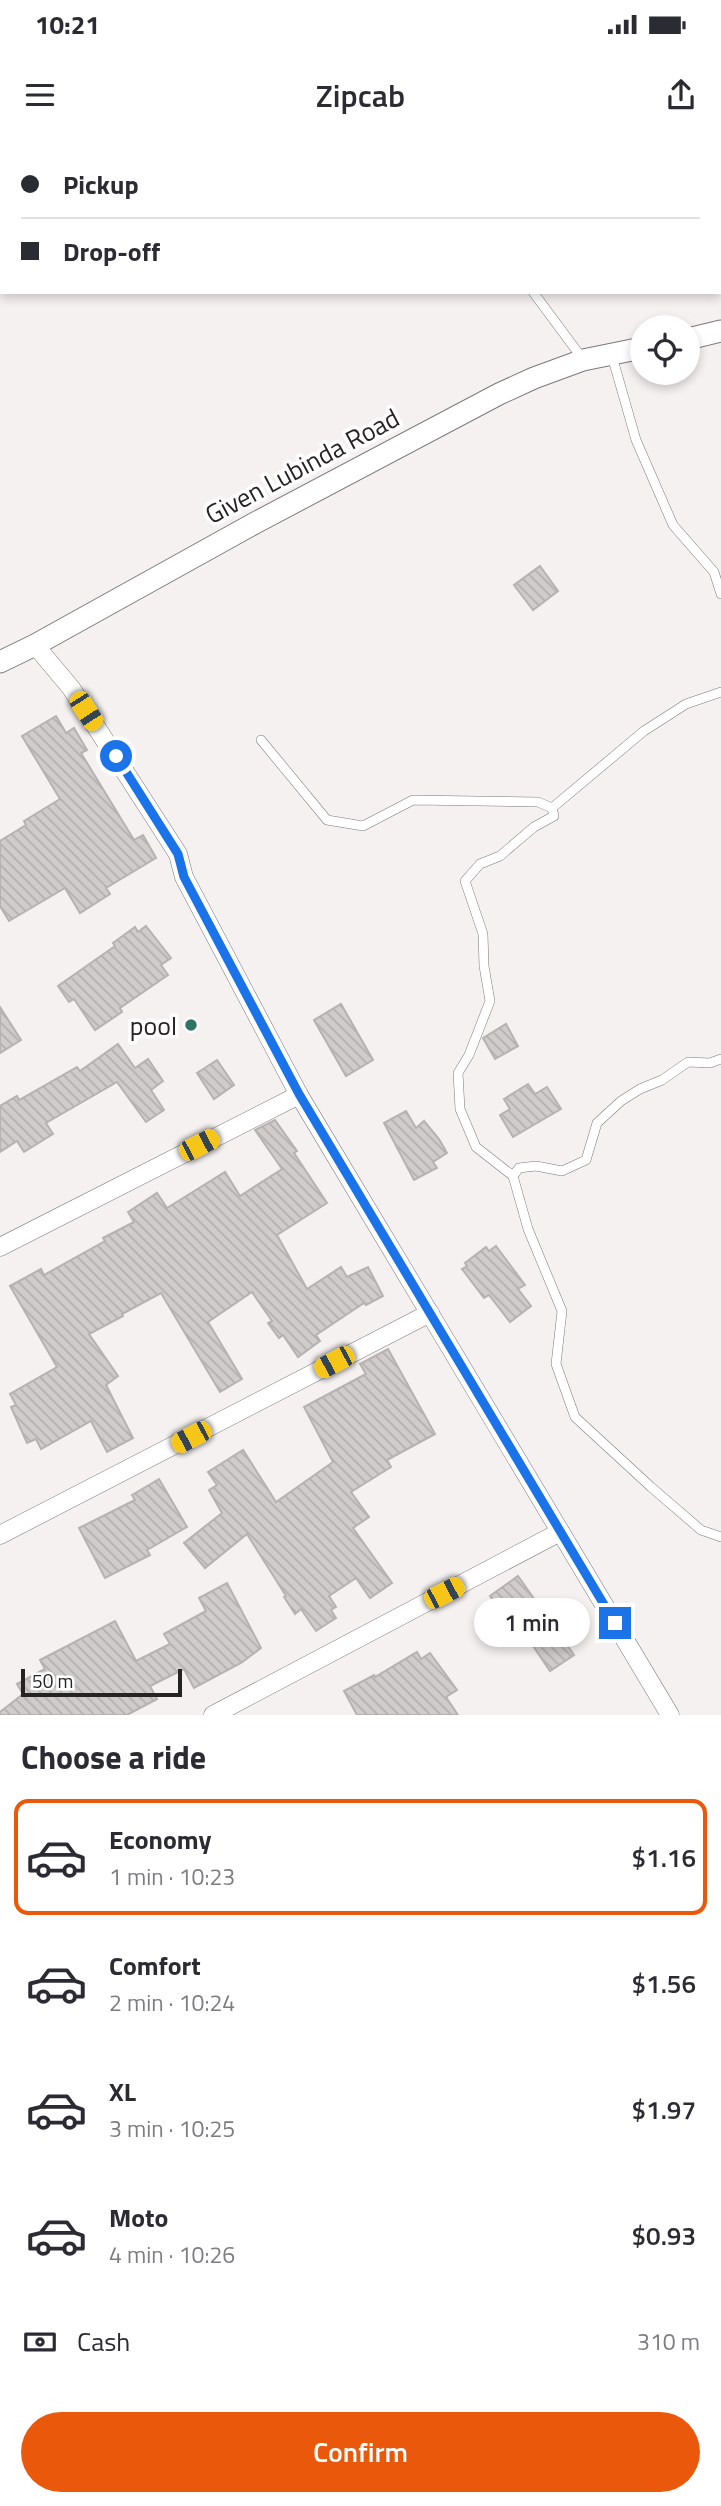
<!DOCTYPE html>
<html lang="en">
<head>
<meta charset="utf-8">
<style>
	body { margin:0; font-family:"Titillium Web",sans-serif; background:#f2f2f3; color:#2b2b33; height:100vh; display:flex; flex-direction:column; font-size:26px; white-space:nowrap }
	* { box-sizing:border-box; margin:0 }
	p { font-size:23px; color:#7c7c81 }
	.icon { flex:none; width:38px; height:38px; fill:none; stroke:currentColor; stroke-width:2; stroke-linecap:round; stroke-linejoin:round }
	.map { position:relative; height:1575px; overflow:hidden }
	.panel { display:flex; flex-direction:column; background:#fff; flex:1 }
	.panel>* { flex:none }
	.banner { position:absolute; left:0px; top:0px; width:721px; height:154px; box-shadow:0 4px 10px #0003; display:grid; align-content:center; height:154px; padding:0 21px; background:#fff }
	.fabs { position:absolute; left:630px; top:175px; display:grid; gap:14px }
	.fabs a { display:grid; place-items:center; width:70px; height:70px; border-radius:50%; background:#fff; box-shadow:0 4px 10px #0003; font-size:35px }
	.scale { position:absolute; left:21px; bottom:18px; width:161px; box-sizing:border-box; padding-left:7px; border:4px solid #252423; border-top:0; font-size:19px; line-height:24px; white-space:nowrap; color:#252423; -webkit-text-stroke:5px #fff; paint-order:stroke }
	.end { position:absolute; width:32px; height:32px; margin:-16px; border:9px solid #1a73e8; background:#fff; box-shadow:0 0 0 4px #fff }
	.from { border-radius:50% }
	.bubble { position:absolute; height:49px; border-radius:24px; background:#fff; box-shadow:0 4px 10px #0003; font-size:23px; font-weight:600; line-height:49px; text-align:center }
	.car { position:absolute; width:21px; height:42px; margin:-21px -10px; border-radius:9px; box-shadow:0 0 5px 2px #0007; background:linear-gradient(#f5c518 24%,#345 0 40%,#f5c518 0 76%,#345 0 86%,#f5c518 0) }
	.banner b { display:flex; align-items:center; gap:24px; height:66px; font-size:26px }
	.banner b+b { border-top:2px solid #e1e1e2 }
	.banner i { width:18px; height:18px; background:#2b2b33 }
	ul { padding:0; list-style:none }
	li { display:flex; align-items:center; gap:21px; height:116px; margin:0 14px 10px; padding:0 7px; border:4px solid transparent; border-radius:14px }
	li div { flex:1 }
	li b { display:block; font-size:26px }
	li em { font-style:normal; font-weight:600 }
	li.on { border-color:#ea580c }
	li>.icon { width:63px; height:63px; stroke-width:1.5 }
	h2 { padding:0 21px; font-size:32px; line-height:84px }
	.pay { display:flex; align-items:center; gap:18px; height:77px; padding:0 21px; font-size:26px }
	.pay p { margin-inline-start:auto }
	.cta { display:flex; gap:14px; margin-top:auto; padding:14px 21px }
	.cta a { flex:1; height:80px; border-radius:42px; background:#ea580c; color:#fff; font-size:28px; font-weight:600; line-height:80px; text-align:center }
	.status { display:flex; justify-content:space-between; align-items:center; height:49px; padding:0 35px; background:#fff; direction:ltr }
	.status svg { height:19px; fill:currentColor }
	header { display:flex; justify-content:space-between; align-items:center; height:91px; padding:0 21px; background:#fff; font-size:32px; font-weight:600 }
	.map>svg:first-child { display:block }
	.building { fill:url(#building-back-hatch); stroke:#b6b2b1; stroke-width:2 }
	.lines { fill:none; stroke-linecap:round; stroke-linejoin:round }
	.service-casing { stroke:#7d7979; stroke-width:10 }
	.minor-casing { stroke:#7d7979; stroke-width:19 }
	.tertiary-casing { stroke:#7d7979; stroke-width:23 }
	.service { stroke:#fff; stroke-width:9 }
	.minor { stroke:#fff; stroke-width:18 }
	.tertiary { stroke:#fff; stroke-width:21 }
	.route { stroke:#1a73e8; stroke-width:9 }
	.poi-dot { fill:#307466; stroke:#fff; stroke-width:2.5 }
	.labels { text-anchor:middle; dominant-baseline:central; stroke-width:7; stroke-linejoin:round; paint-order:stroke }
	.street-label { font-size:26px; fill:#252423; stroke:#fff }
	.poi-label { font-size:26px; fill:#252423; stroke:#fff; text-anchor:end }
</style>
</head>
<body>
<div class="status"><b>10:21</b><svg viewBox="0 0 49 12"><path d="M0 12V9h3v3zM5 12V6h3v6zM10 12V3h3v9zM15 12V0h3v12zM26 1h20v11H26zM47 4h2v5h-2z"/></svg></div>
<header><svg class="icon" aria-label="menu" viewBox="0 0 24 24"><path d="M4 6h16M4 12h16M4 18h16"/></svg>Zipcab<svg class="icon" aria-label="share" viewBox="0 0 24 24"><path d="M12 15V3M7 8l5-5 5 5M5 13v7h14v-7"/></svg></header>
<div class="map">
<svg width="721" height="1575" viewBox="0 0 721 1575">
	<defs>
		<pattern id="building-back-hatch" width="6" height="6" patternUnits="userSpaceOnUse" patternTransform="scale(1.75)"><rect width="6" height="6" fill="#d0cccb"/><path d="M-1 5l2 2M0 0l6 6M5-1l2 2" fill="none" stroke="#b2afae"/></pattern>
	</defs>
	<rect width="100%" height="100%" fill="#f5f1f0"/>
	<g class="building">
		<path d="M540 426 558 451 533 470 514 445Z"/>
		<path d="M56 576 66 593 74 588 87 610 81 613 134 700 143 695 156 718 106 748 110 754 80 773 65 748 9 781 0 766V701L26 685 24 681 60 659 22 596Z"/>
		<path d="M146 786 171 818 161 825 168 835 120 868 122 872 95 890 74 859 69 862 58 846 115 806 113 803 135 787 138 792Z"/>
		<path d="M341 864 373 920 346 936 314 880Z"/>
		<path d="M0 867 21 900 0 913Z"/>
		<path d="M506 884 518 906 495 919 483 898Z"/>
		<path d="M118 904 135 928 148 919 163 941 151 950 164 970 146 982 117 942 46 983 53 994 24 1012 17 1001 0 1012V966L17 956 19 960 77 927 80 931Z"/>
		<path d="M217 920 234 945 214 959 197 933Z"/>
		<path d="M528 944 535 954 547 947 561 969 513 997 500 975 510 969 504 959Z"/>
		<path d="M406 971 416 988 424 981 439 999 447 1013 433 1022 437 1028 414 1040 384 983Z"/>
		<path d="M275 980 297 1011 294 1013 327 1063 277 1095 307 1149 341 1127 347 1137 368 1127 383 1156 366 1165 364 1163 316 1195 320 1201 298 1217 283 1195 279 1198 268 1183 272 1181 252 1152 208 1182 242 1239 220 1252 161 1153 122 1174 123 1176 89 1194 118 1236 106 1245 133 1298 107 1312 91 1281 41 1309 36 1299 27 1303 11 1267 16 1265 10 1254 57 1227 10 1146 41 1129 44 1135 105 1101 103 1098 134 1082 128 1072 157 1053 167 1068 225 1032 240 1056 282 1029 255 990Z"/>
		<path d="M496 1106 525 1145 518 1149 531 1166 510 1182 489 1155 484 1158 462 1129 467 1126 465 1123 486 1107 489 1111Z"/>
		<path d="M388 1209 435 1294 387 1320 391 1327 351 1352 369 1377 353 1388 392 1443 370 1458 356 1438 329 1456 336 1467 331 1470 336 1478 316 1491 301 1469 295 1474 284 1457 286 1456 247 1394 205 1428 184 1403 222 1373 209 1350 217 1345 208 1332 243 1310 276 1362 333 1322 304 1267 366 1234 360 1224Z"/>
		<path d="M159 1339 187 1387 147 1410 150 1415 105 1438 79 1388 135 1360 132 1355Z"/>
		<path d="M518 1436 574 1515 550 1531 519 1485 513 1489 490 1456Z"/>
		<path d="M227 1443 261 1508 241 1523 194 1548 184 1529 150 1546 157 1559 127 1575H0V1572L23 1554 17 1544 45 1529 40 1520 115 1481 136 1521 170 1504 164 1494 206 1471 199 1458Z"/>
		<path d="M417 1512 421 1519 430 1513 457 1550 446 1557 458 1575H357L344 1551 374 1535 375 1537Z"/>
	</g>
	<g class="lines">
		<defs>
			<g id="service">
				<path d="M372 0 374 2"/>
				<path d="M533 152 582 218"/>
				<path d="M612 216 636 300 673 385 714 432 721 454"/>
				<path d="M261 600 327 680 363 686 413 660 538 662 552 668 644 591 686 564 721 552"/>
				<path d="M552 668 554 676 534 687 500 716 480 724 465 741 483 794 484 826 490 861 469 915 458 933 460 969 476 1007 513 1036 528 1089 562 1171 556 1224 575 1277 651 1347 701 1390 721 1397"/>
				<path d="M513 1036 519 1028 536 1026 562 1031 586 1020 597 983 621 961 640 949 662 940 688 922 710 923 721 919"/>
			</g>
			<g id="minor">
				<path d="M35 505 71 548 178 714 184 737 299 955 670 1575"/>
				<path d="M0 1107 299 955"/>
				<path d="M0 1395 430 1173"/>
				<path d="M213 1575 560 1392"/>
			</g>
			<g id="tertiary">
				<path d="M688 199 721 191"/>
				<path d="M0 522 35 505 255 383 499 254 534 238 583 220 642 208"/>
			</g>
		</defs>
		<use href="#service" class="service-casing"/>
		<use href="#minor" class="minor-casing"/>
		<use href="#tertiary" class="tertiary-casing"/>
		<use href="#service" class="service"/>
		<use href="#minor" class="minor"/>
		<use href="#tertiary" class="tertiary"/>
	</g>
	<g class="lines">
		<path class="route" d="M116 616 178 714 184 737 299 954 615 1483"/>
	</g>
	<circle class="poi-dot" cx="191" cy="885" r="7"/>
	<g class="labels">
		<g class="street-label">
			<text transform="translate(302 326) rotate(-28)">Given Lubinda Road</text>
		</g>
		<g class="poi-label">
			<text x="177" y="885">pool</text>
		</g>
	</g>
</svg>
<div class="fabs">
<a><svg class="icon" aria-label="locate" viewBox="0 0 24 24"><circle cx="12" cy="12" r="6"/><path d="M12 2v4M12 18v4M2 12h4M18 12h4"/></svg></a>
</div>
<div class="scale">50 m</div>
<i class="end from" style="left:116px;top:616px"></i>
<i class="end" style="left:615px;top:1483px"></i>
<div class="bubble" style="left:474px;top:1458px;width:116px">1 min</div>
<i class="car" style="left:86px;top:571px;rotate:147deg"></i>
<i class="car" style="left:199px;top:1005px;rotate:63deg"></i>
<i class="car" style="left:334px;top:1222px;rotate:242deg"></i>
<i class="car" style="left:191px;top:1297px;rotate:242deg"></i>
<i class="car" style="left:444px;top:1453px;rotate:63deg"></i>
<div class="banner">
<b><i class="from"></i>Pickup</b>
<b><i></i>Drop-off</b>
</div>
</div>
<section class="panel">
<h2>Choose a ride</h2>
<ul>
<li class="on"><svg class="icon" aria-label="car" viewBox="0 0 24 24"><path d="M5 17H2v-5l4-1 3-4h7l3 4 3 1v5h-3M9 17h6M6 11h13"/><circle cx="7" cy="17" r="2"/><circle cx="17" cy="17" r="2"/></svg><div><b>Economy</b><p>1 min · 10:23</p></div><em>$1.16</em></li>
<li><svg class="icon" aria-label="car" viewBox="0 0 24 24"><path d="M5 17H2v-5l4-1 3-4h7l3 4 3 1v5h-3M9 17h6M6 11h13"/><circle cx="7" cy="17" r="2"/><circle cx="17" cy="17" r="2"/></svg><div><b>Comfort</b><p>2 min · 10:24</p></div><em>$1.56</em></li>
<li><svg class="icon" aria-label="car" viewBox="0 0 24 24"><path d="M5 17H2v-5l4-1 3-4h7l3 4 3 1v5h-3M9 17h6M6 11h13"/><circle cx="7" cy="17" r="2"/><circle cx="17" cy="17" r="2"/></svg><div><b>XL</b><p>3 min · 10:25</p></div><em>$1.97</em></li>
<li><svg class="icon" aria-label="car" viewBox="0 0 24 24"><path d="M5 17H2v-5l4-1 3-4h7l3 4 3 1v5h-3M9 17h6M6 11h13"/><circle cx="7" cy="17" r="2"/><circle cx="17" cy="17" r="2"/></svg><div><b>Moto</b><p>4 min · 10:26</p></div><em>$0.93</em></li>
</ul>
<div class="pay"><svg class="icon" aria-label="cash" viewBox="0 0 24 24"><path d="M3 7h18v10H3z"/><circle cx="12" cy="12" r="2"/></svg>Cash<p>310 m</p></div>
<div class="cta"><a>Confirm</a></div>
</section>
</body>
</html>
